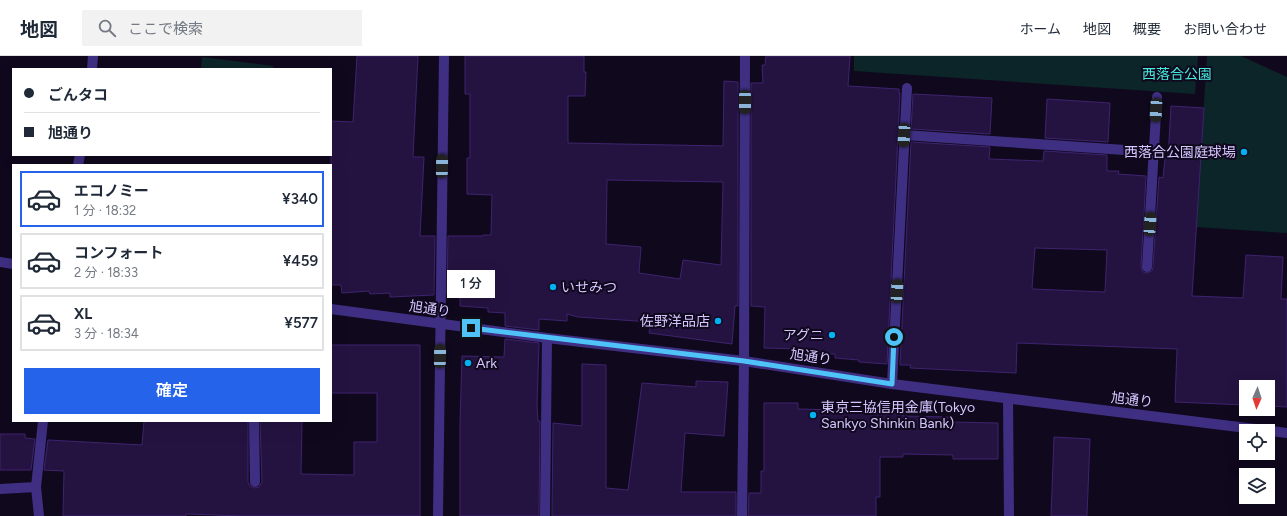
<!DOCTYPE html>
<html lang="ja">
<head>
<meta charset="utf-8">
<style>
	body { margin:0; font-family:Figtree,"Noto Sans JP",sans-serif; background:#f2f2f3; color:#1f2937; height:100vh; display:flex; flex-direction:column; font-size:15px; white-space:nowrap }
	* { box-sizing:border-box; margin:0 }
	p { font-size:13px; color:#747a83 }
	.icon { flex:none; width:22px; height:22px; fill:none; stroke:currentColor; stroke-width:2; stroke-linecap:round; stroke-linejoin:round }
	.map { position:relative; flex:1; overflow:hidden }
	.sheet { position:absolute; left:12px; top:108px; width:320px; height:258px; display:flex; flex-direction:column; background:#fff; border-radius:0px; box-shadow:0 4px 16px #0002 }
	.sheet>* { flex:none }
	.guide { position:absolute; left:12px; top:12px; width:320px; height:88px; border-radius:0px; box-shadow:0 4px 16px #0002; display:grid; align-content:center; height:88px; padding:0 12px; background:#fff }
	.needle { width:26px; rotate:183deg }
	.buttons { position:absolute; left:1239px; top:324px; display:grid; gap:8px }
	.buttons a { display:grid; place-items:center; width:36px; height:36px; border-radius:0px; background:#fff; box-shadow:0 4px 16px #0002; font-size:20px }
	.end { position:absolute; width:18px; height:18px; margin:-9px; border:5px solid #4fc3f7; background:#111; box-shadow:0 0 0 2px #111 }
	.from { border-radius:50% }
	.bubble { position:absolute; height:28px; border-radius:0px; background:#fff; box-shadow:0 4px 16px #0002; font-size:13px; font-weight:600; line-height:28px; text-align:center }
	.car { position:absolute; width:12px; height:24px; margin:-12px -6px; border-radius:5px; box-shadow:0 0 3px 1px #0007; background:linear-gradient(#222 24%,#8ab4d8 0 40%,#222 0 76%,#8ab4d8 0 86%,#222 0) }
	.guide b { display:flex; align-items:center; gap:14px; height:38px; font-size:15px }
	.guide b+b { border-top:1px solid #e0e1e3 }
	.guide i { width:10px; height:10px; background:#1f2937 }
	ul { padding:7px 0 0; list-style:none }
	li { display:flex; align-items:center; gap:12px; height:56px; margin:0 8px 6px; padding:0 4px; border:2px solid #e0e1e3; border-radius:0px }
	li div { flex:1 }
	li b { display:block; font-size:15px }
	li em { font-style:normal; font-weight:600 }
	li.selected { border-color:#2563eb }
	li>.icon { width:36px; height:36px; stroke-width:1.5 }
	.action { display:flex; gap:8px; margin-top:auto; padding:8px 12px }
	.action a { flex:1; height:46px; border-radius:0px; background:#2563eb; color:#fff; font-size:16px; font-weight:600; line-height:46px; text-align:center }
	header { display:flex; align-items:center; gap:24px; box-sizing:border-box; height:56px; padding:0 20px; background:#fff; border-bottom:1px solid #e0e1e3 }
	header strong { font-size:19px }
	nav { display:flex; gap:22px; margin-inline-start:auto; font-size:14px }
	.search { width:280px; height:36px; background:#f2f2f3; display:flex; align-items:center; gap:10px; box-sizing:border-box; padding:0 14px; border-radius:0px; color:#747a83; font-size:15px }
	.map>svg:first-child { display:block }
	.green { fill:#0c2528 }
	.building { fill:#241340; stroke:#3e236f; fill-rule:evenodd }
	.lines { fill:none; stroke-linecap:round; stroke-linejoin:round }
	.minor { stroke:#3f2f82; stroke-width:10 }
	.route { stroke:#4fc3f7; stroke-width:5 }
	.poi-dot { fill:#00b2f1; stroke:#10091e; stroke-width:1.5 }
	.labels { text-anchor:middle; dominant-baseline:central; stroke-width:4; stroke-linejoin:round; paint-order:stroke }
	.park-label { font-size:14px; fill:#45ebdc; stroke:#10091e }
	.poi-label { font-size:14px; fill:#d6c6ff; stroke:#10091e; text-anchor:end }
	.street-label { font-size:14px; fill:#d6c6ff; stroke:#10091e }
</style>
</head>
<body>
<header>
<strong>地図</strong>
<div class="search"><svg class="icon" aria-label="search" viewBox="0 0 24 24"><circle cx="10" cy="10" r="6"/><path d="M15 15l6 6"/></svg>ここで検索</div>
<nav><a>ホーム</a><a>地図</a><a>概要</a><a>お問い合わせ</a></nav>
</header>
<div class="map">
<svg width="1287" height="460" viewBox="0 0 1287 460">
	<rect width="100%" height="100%" fill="#10091e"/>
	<g class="green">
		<path d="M854 0H1198L1195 38 854 15Z"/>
		<path d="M1207 0H1241L1287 21V177L1196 171Z"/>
		<path d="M202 1 273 10V13H201Z"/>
	</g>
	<g class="building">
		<path d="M357 0H418L413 101H424L420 180H435L434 239 390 241V237L370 238 369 235 342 237 341 229H331V65L353 66Z"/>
		<path d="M465 0H584V16H586L585 40H568V87L723 90 724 25 738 26V250H735L732 288 649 277 651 266 578 261 567 258V265L539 263V274L505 270V257L488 256V252L460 250V238H447L448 180H483V179H491L492 139 467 138V102H470V38H465ZM607 124 723 126 721 209 683 204 680 223 639 217 641 191 606 188Z"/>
		<path d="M766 0H850L848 30 899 33V37H900L887 308 859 306V304L835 302V298L801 297 802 293 764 292 765 251 751 250V27H763L762 9H765Z"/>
		<path d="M913 38 992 42 990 78 911 73Z"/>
		<path d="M1047 43 1110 47 1108 86 1045 82Z"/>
		<path d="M1171 50 1204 52 1192 240 1243 242 1246 199 1283 201 1281 243H1287V351L1268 350V331H1246V349L1175 346 1177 293 1017 287 1016 317 910 312 911 309H900L911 86 990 91 989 103 1043 105 1044 95 1107 99V115H1119L1118 118 1146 120 1141 211 1143 216 1147 217 1152 215 1153 211 1159 121 1163 122 1165 102H1168ZM1035 192 1107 194 1105 236 1032 233Z"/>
		<path d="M505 283 539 287 537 349 538 365H540L539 460H460V367L462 300 504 301Z"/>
		<path d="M331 289H420V460H242L186 458V460H63L64 415 44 414 48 384 142 389 144 365H248V426L250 430 255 432 259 431 262 426 260 365H302L301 418 354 419V386H377V337H331Z"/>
		<path d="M582 308 606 309V432L628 434 642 327 696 331V325L728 326 724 380 685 377 681 436H736V460H552L553 367 582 370Z"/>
		<path d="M764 347H798V353L877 355V358H903V360L951 361V366L998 367V403H953V399L903 398V401H880V441H876V460H748L749 437H761V415H764Z"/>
		<path d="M0 378H25V382L35 383 31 414H0Z"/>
		<path d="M1054 381 1090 383 1087 460H1051Z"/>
	</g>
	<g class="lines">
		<g class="minor">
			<path d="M92 13 93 0"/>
			<path d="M904 79 1154 96"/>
			<path d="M78 109 80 99"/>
			<path d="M0 206 13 208"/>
			<path d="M1147 211 1157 41"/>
			<path d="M331 253 547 282 744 305 892 328 1287 377"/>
			<path d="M892 328 907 32"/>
			<path d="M1008 343 1009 460"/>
			<path d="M254 365 255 426"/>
			<path d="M0 433 36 431"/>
			<path d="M39 460 36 431 43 365"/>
			<path d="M438 460 444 0"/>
			<path d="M545 460 547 282"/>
			<path d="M742 460 744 305 745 0"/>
		</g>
	</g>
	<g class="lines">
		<path class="route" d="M471 272 744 305 892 328 894 281"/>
	</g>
	<g class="poi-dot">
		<circle cx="1244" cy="96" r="4"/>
		<circle cx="553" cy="231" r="4"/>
		<circle cx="718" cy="265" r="4"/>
		<circle cx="832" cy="279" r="4"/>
		<circle cx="468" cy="307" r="4"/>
		<circle cx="813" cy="359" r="4"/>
	</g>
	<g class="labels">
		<g class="park-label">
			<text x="1177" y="18">西落合公園</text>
		</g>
		<g class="poi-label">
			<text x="1236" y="96">西落合公園庭球場</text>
			<text x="561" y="231" text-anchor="start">いせみつ</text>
			<text x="710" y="265">佐野洋品店</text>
			<text x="824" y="279">アグニ</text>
			<text x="476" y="307" text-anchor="start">Ark</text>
			<text x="821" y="351" text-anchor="start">東京三協信用金庫(Tokyo<tspan x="821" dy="16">Sankyo Shinkin Bank)</tspan></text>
		</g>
		<g class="street-label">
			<text transform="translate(430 253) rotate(8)">旭通り</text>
			<text transform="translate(811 301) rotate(9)">旭通り</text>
			<text transform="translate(1132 344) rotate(7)">旭通り</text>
		</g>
	</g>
</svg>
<div class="buttons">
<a><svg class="needle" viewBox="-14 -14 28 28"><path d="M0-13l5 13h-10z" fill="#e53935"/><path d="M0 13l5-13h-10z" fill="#747a83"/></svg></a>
<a><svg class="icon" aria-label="locate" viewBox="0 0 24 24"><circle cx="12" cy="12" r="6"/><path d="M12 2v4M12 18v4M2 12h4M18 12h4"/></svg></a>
<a><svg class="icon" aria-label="layers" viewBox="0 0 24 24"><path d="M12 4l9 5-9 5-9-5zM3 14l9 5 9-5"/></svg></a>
</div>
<i class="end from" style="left:894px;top:281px"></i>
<i class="end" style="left:471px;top:272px"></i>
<div class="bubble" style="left:447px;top:214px;width:48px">1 分</div>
<i class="car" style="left:745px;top:46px;rotate:180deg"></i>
<i class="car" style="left:1156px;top:54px;rotate:183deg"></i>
<i class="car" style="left:904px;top:79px;rotate:183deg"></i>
<i class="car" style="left:442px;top:110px;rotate:1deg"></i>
<i class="car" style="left:1150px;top:168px;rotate:4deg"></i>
<i class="car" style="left:897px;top:235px;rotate:3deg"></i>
<i class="car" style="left:440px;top:300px;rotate:1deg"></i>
<div class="guide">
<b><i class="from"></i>ごんタコ</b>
<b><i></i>旭通り</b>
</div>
<section class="sheet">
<ul>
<li class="selected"><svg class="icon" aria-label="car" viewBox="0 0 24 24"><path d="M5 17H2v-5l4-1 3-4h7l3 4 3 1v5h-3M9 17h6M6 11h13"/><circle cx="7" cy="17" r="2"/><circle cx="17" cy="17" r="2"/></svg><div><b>エコノミー</b><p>1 分 · 18:32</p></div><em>¥340</em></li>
<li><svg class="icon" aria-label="car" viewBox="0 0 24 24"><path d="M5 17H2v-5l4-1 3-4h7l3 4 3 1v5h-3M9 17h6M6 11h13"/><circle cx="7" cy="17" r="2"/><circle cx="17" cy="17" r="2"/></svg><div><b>コンフォート</b><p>2 分 · 18:33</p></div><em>¥459</em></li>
<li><svg class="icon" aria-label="car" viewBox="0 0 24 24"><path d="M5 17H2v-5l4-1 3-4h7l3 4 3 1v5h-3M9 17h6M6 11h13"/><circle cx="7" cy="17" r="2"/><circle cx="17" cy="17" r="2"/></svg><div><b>XL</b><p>3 分 · 18:34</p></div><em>¥577</em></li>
</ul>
<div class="action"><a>確定</a></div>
</section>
</div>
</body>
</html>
